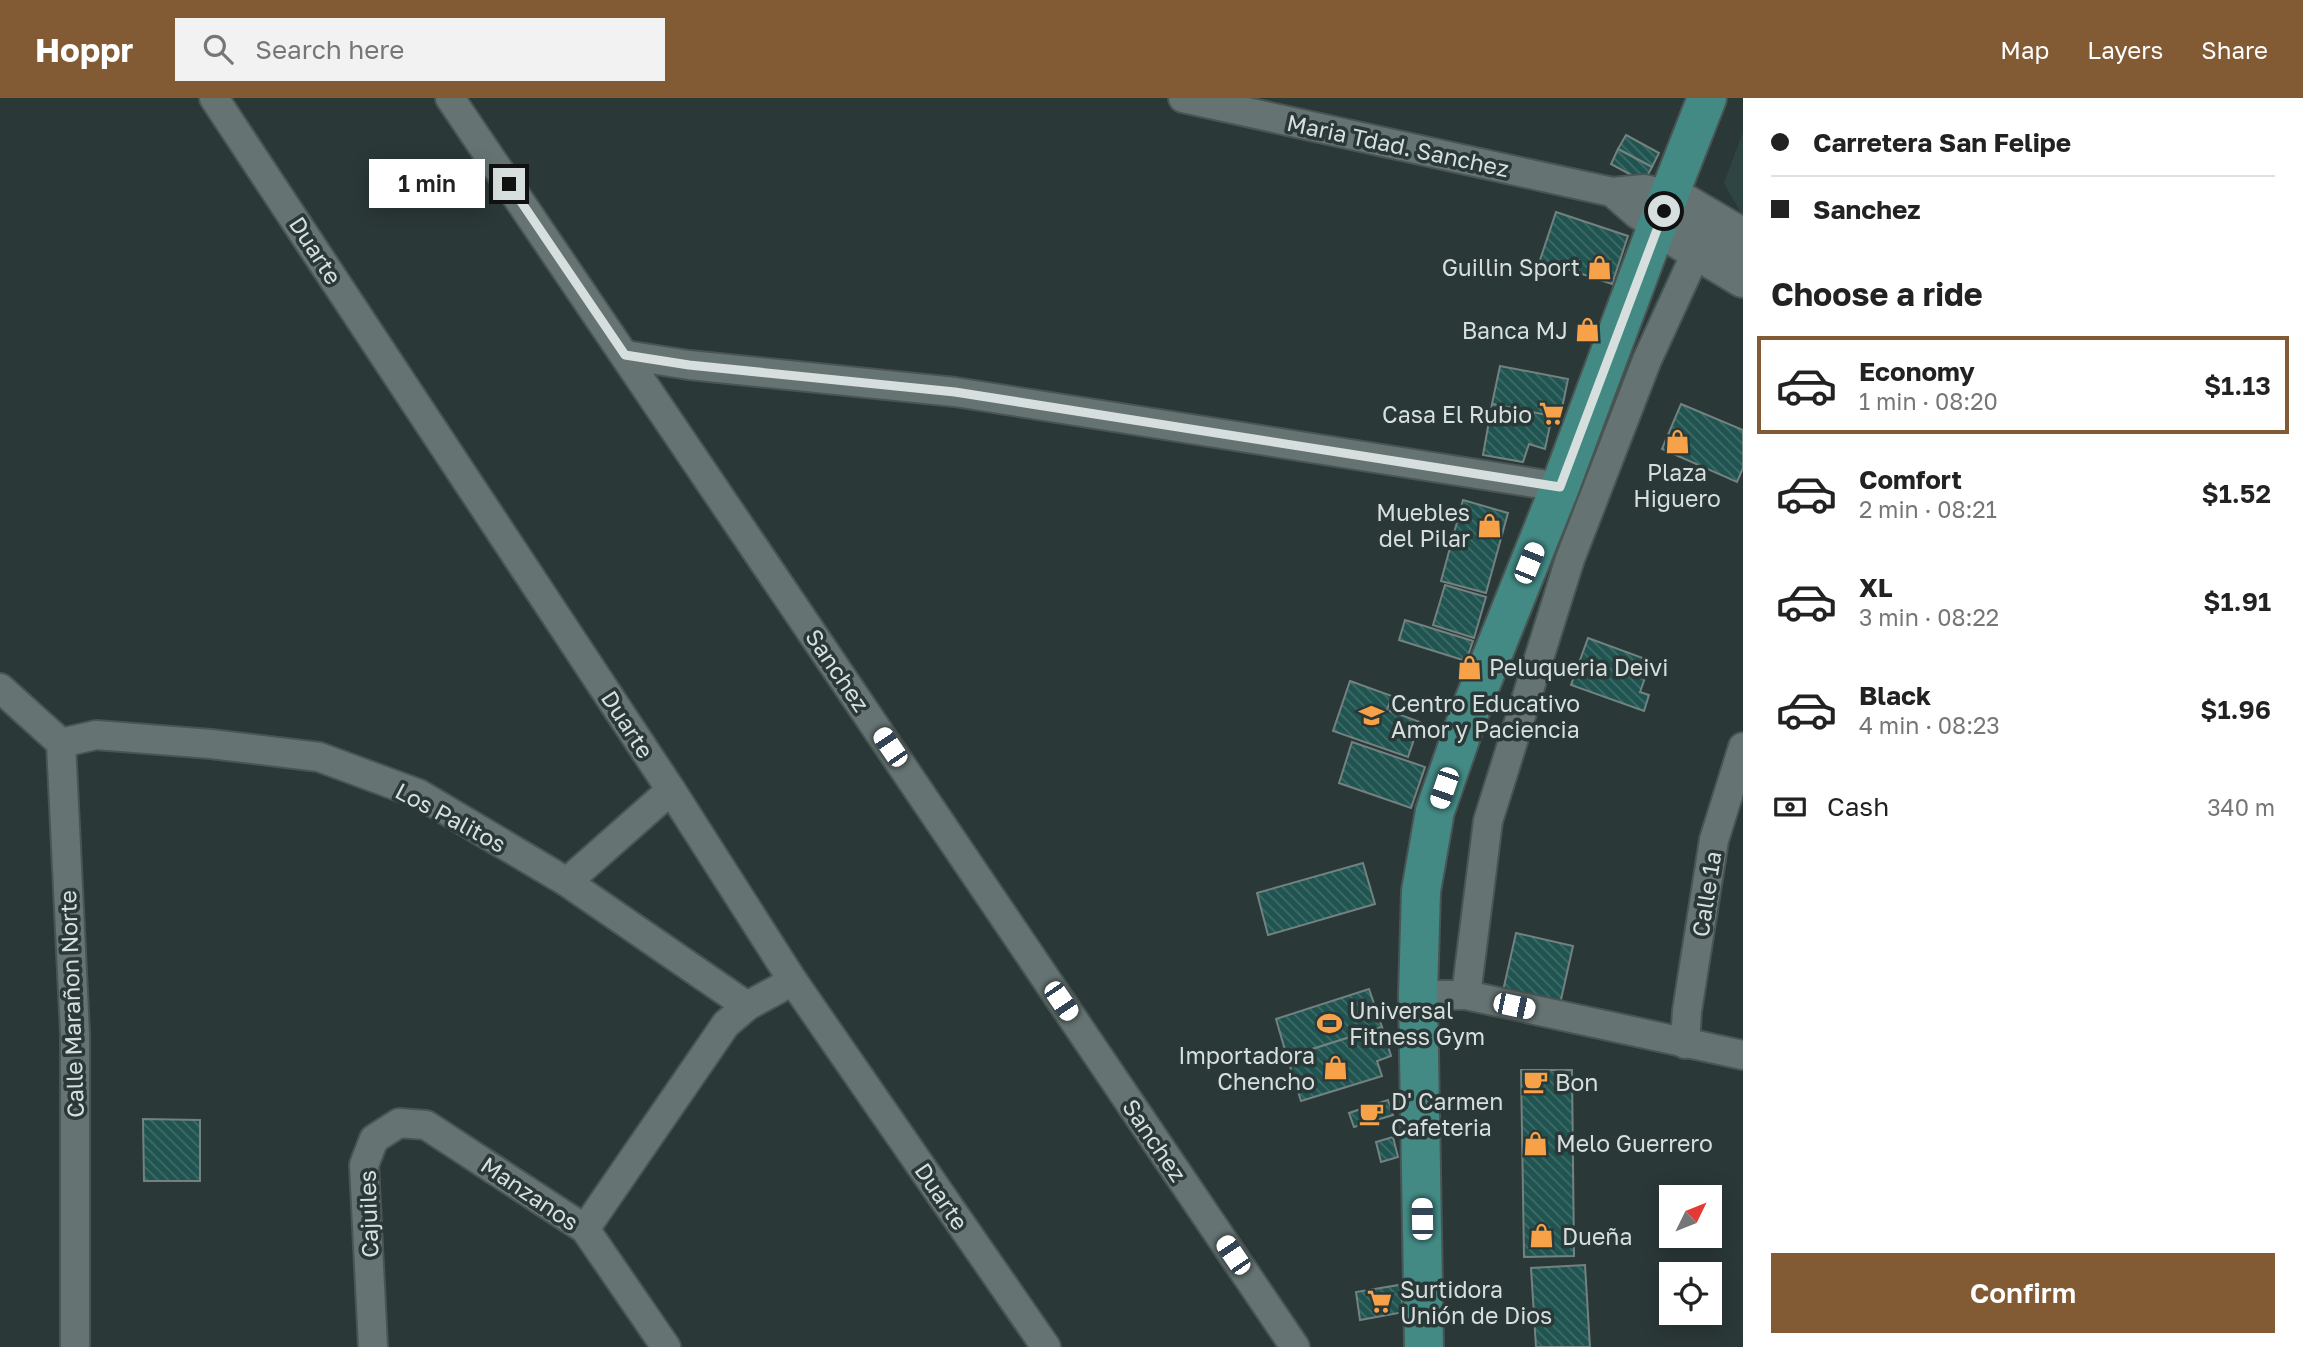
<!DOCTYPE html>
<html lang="en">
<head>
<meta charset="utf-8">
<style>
	body { margin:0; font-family:"Golos Text",sans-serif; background:#f2f2f2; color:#222; height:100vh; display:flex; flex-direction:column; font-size:26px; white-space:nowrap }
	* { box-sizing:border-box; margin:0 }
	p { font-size:23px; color:#767676 }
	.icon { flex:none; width:38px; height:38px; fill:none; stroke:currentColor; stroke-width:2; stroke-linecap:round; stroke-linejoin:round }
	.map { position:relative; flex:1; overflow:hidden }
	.drawer { display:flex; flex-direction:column; background:#fff; width:560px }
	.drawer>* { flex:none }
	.banner { display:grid; align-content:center; height:154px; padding:0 28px; background:#fff }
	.needle { width:46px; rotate:47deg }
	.buttons { position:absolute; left:1659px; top:1087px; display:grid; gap:14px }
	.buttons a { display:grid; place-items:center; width:63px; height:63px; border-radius:0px; background:#fff; box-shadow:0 4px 18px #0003; font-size:35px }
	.end { position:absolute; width:32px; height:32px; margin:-16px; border:9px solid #d7dfde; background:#111; box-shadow:0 0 0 4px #111 }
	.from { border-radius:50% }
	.bubble { position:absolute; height:49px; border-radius:0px; background:#fff; box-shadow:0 4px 18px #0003; font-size:23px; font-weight:600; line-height:49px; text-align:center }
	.car { position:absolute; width:21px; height:42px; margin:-21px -10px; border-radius:9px; box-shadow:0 0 5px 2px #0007; background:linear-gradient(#fff 24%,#345 0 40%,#fff 0 76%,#345 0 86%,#fff 0) }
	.banner b { display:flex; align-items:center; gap:24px; height:66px; font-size:26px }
	.banner b+b { border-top:2px solid #e0e0e0 }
	.banner i { width:18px; height:18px; background:#222 }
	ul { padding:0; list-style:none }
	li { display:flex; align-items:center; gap:21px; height:98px; margin:0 14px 10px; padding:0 14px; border:4px solid transparent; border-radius:0px }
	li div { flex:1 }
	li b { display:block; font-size:26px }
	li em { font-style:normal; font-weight:600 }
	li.selected { border-color:#825b34 }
	li>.icon { width:63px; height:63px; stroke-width:1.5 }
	h2 { padding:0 28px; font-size:32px; line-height:84px }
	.pay { display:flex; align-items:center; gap:18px; height:77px; padding:0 28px; font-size:26px }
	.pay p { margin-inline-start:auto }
	.action { display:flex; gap:14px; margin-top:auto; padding:14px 28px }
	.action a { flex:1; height:80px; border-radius:0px; background:#825b34; color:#fff; font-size:28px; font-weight:600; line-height:80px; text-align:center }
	header { display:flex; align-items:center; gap:42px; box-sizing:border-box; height:98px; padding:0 35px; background:#825b34; color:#fff }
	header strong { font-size:33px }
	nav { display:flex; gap:38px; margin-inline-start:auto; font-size:24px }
	.search { width:490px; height:63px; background:#f2f2f2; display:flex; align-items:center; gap:18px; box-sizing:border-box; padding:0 24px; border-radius:0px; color:#767676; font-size:26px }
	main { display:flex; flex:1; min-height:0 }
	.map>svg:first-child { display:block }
	.built { fill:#2f4543 }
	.building { fill:url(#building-back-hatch); stroke:#738280; stroke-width:2 }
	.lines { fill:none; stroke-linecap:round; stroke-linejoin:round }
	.street-casing { stroke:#495554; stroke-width:32 }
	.secondary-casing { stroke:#495554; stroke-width:42 }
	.primary-casing { stroke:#495554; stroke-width:42 }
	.street { stroke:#657472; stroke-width:28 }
	.secondary { stroke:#657472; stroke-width:38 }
	.primary { stroke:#438a85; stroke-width:38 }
	.route { stroke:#d7dfde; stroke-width:9 }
	.labels { text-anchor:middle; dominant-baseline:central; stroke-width:7; stroke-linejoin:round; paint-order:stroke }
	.street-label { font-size:23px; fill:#d7dfde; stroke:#2a3837 }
	.poi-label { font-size:23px; fill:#d7dfde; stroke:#2a3837; text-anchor:start }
</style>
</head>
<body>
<header>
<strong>Hoppr</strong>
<div class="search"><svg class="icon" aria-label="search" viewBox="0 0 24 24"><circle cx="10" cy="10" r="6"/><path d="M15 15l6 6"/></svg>Search here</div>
<nav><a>Map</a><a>Layers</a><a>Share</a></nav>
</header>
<main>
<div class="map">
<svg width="1743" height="1249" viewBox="0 0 1743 1249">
	<defs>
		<pattern id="building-back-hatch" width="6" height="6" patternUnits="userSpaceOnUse" patternTransform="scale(1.75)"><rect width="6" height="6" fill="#205450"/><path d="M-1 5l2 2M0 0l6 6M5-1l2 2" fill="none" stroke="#406c69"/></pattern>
	</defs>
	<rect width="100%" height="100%" fill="#2a3837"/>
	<path class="built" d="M1743 34V119L1724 85Z"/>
	<g class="building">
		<path d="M1626 37 1659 55 1652 69 1618 51Z"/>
		<path d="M1618 51 1652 69 1644 84 1611 66Z"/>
		<path d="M1556 114 1628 138 1612 186 1540 162Z"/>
		<path d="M1584 224 1597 229 1592 240 1580 235Z"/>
		<path d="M1500 268 1568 281 1560 320 1492 306Z"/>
		<path d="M1492 306 1552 318 1545 351 1529 346 1523 364 1483 357Z"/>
		<path d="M1681 306 1743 332V370L1737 384 1662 351Z"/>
		<path d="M1463 402 1508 415 1486 495 1441 483Z"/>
		<path d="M1445 487 1486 499 1474 540 1433 527Z"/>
		<path d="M1405 522 1473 543 1466 563 1399 542Z"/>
		<path d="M1588 540 1651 563 1640 594 1649 597 1644 613 1571 587Z"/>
		<path d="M1350 583 1392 598 1387 612 1420 624 1408 659 1333 633Z"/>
		<path d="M1352 644 1425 669 1411 710 1339 685Z"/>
		<path d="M1363 765 1375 806 1268 837 1257 795Z"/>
		<path d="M1516 835 1573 848 1560 906 1503 893Z"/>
		<path d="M1369 891 1382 929 1287 959 1276 921Z"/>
		<path d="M1382 929 1391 958 1377 963 1382 978 1301 1003 1287 959Z"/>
		<path d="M1521 972H1572L1574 1158 1524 1159Z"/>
		<path d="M1388 1002 1393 1017 1354 1029 1349 1015Z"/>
		<path d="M143 1021 200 1022V1083H144Z"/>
		<path d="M1393 1039 1398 1059 1381 1064 1376 1044Z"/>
		<path d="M1585 1167 1590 1249H1536L1531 1170Z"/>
		<path d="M1399 1187 1404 1214 1360 1222 1356 1194Z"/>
	</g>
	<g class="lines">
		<defs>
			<g id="street">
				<path d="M214 0 671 692 793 883 1046 1249"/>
				<path d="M450 0 1295 1249"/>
				<path d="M1183 0 1612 94 1644 91 1670 97"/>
				<path d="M1612 94 1637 116 1657 128"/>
				<path d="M625 257 689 267 955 294 1560 389"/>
				<path d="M0 590 61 645 75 936V1249"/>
				<path d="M61 645 96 637 211 646 319 659 419 696 567 784 747 908 793 883"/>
				<path d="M567 784 671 692"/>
				<path d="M1418 897H1466L1743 957"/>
				<path d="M1466 897 1488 723 1570 461 1647 262 1697 153 1714 145"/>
				<path d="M1685 946 1687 913 1714 742 1743 649"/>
				<path d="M585 1131 726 926 747 908"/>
				<path d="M373 1249 364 1067 374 1041 399 1025 426 1027 585 1131 666 1249"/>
			</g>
			<g id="secondary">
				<path d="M1670 97 1743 140"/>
				<path d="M1657 128 1743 180"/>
			</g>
			<path id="primary" d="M1424 1249 1418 897 1421 793 1435 713 1468 618 1560 389 1657 128 1707 0"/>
		</defs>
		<use href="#street" class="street-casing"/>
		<use href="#secondary" class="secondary-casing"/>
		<use href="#primary" class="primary-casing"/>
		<use href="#street" class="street"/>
		<use href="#secondary" class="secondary"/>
		<use href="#primary" class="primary"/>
	</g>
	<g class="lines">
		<path class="route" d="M509 86 625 257 689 267 955 294 1560 389 1664 113"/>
	</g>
	<defs>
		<symbol id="shop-bare" viewBox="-9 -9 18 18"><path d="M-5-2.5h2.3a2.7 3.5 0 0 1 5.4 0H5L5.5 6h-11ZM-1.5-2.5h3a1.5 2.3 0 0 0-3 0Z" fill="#f7a149" stroke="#2a3837" stroke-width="2.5" paint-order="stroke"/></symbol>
		<symbol id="supermarket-bare" viewBox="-9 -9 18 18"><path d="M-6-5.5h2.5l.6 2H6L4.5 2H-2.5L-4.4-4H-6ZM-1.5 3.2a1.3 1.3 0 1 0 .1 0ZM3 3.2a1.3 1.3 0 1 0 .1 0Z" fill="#f7a149" stroke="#2a3837" stroke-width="2.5" paint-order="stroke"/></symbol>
		<symbol id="school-bare" viewBox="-9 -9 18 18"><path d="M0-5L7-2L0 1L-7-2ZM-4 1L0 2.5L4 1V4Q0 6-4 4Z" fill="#f7a149" stroke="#2a3837" stroke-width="2.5" paint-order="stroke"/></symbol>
		<symbol id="stadium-bare" viewBox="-9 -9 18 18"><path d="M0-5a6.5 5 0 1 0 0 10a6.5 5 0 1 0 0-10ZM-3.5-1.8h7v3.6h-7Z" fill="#f7a149" stroke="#2a3837" stroke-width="2.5" paint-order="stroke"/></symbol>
		<symbol id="cafe-bare" viewBox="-9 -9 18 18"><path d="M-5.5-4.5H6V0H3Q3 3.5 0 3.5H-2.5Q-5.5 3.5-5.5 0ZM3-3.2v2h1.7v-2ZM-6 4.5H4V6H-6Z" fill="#f7a149" stroke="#2a3837" stroke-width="2.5" paint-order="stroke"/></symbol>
	</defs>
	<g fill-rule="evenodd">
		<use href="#shop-bare" x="1582" y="152" width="35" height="35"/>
		<use href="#shop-bare" x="1570" y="214" width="35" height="35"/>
		<use href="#supermarket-bare" x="1534" y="298" width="35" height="35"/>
		<use href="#shop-bare" x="1660" y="326" width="35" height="35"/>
		<use href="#shop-bare" x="1472" y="410" width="35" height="35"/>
		<use href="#shop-bare" x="1452" y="552" width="35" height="35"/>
		<use href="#school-bare" x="1354" y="600" width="35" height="35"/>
		<use href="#stadium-bare" x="1312" y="908" width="35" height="35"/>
		<use href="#shop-bare" x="1318" y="952" width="35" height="35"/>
		<use href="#cafe-bare" x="1518" y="966" width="35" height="35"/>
		<use href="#cafe-bare" x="1354" y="998" width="35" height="35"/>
		<use href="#shop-bare" x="1518" y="1028" width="35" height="35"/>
		<use href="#shop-bare" x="1524" y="1120" width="35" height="35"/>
		<use href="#supermarket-bare" x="1362" y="1186" width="35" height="35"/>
	</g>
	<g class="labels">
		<g class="street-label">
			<text transform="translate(1398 47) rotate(12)">Maria Tdad. Sanchez</text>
			<text transform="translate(316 152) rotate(57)">Duarte</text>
			<text transform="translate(838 572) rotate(56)">Sanchez</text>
			<text transform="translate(628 626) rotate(57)">Duarte</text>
			<text transform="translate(451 719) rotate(28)">Los Palitos</text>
			<text transform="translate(1706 796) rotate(-81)">Calle 1a</text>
			<text transform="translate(71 906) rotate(-92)">Calle Marañon Norte</text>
			<text transform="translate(1155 1042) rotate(56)">Sanchez</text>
			<text transform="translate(530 1095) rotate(34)">Manzanos</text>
			<text transform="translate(942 1098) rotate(56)">Duarte</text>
			<text transform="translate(368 1116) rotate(-92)">Cajuiles</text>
		</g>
		<g class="poi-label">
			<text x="1580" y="169" text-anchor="end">Guillin Sport</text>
			<text x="1568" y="232" text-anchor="end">Banca MJ</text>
			<text x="1532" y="316" text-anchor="end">Casa El Rubio</text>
			<text x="1677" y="374" text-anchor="middle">Plaza<tspan x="1677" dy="26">Higuero</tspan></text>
			<text x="1470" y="414" text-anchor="end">Muebles<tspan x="1470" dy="26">del Pilar</tspan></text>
			<text x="1489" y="569">Peluqueria Deivi</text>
			<text x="1391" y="605">Centro Educativo<tspan x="1391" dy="26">Amor y Paciencia</tspan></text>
			<text x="1349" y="912">Universal<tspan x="1349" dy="26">Fitness Gym</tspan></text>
			<text x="1315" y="957" text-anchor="end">Importadora<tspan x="1315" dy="26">Chencho</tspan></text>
			<text x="1555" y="984">Bon</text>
			<text x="1391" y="1003">D' Carmen<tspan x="1391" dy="26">Cafeteria</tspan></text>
			<text x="1556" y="1045">Melo Guerrero</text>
			<text x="1562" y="1138">Dueña</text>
			<text x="1400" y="1191">Surtidora<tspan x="1400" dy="26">Unión de Dios</tspan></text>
		</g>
	</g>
</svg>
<div class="buttons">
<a><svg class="needle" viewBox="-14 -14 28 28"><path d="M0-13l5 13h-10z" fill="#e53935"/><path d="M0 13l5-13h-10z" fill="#767676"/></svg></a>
<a><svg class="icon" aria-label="locate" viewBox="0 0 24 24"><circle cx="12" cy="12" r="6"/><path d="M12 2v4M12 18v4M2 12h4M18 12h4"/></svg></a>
</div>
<i class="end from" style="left:1664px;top:113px"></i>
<i class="end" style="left:509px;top:86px"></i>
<div class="bubble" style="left:369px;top:61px;width:116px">1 min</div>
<i class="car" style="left:1529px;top:465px;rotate:22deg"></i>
<i class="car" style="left:890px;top:649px;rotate:326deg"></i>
<i class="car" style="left:1444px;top:690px;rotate:199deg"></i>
<i class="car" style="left:1061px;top:903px;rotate:146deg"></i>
<i class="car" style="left:1514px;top:908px;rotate:102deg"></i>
<i class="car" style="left:1422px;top:1121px;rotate:359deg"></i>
<i class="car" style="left:1233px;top:1157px;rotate:326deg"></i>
</div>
<section class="drawer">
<div class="banner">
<b><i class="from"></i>Carretera San Felipe</b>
<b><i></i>Sanchez</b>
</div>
<h2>Choose a ride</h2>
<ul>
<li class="selected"><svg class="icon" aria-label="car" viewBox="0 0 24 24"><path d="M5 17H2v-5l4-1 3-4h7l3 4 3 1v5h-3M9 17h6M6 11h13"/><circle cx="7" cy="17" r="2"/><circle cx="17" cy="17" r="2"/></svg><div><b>Economy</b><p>1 min · 08:20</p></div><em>$1.13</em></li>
<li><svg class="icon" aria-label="car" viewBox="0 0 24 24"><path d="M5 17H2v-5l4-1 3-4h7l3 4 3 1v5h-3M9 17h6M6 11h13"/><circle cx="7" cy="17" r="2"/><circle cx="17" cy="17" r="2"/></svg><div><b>Comfort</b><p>2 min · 08:21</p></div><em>$1.52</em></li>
<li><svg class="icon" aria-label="car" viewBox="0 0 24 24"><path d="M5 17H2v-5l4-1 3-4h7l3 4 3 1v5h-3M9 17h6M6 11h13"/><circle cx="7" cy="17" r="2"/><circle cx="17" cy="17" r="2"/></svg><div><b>XL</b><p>3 min · 08:22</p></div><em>$1.91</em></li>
<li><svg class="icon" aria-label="car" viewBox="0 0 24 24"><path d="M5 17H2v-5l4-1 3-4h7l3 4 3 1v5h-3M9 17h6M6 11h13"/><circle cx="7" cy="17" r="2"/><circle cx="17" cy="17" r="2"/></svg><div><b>Black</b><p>4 min · 08:23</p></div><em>$1.96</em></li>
</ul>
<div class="pay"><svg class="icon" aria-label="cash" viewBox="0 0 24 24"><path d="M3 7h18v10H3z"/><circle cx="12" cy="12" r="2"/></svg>Cash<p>340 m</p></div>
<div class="action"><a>Confirm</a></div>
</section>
</main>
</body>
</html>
